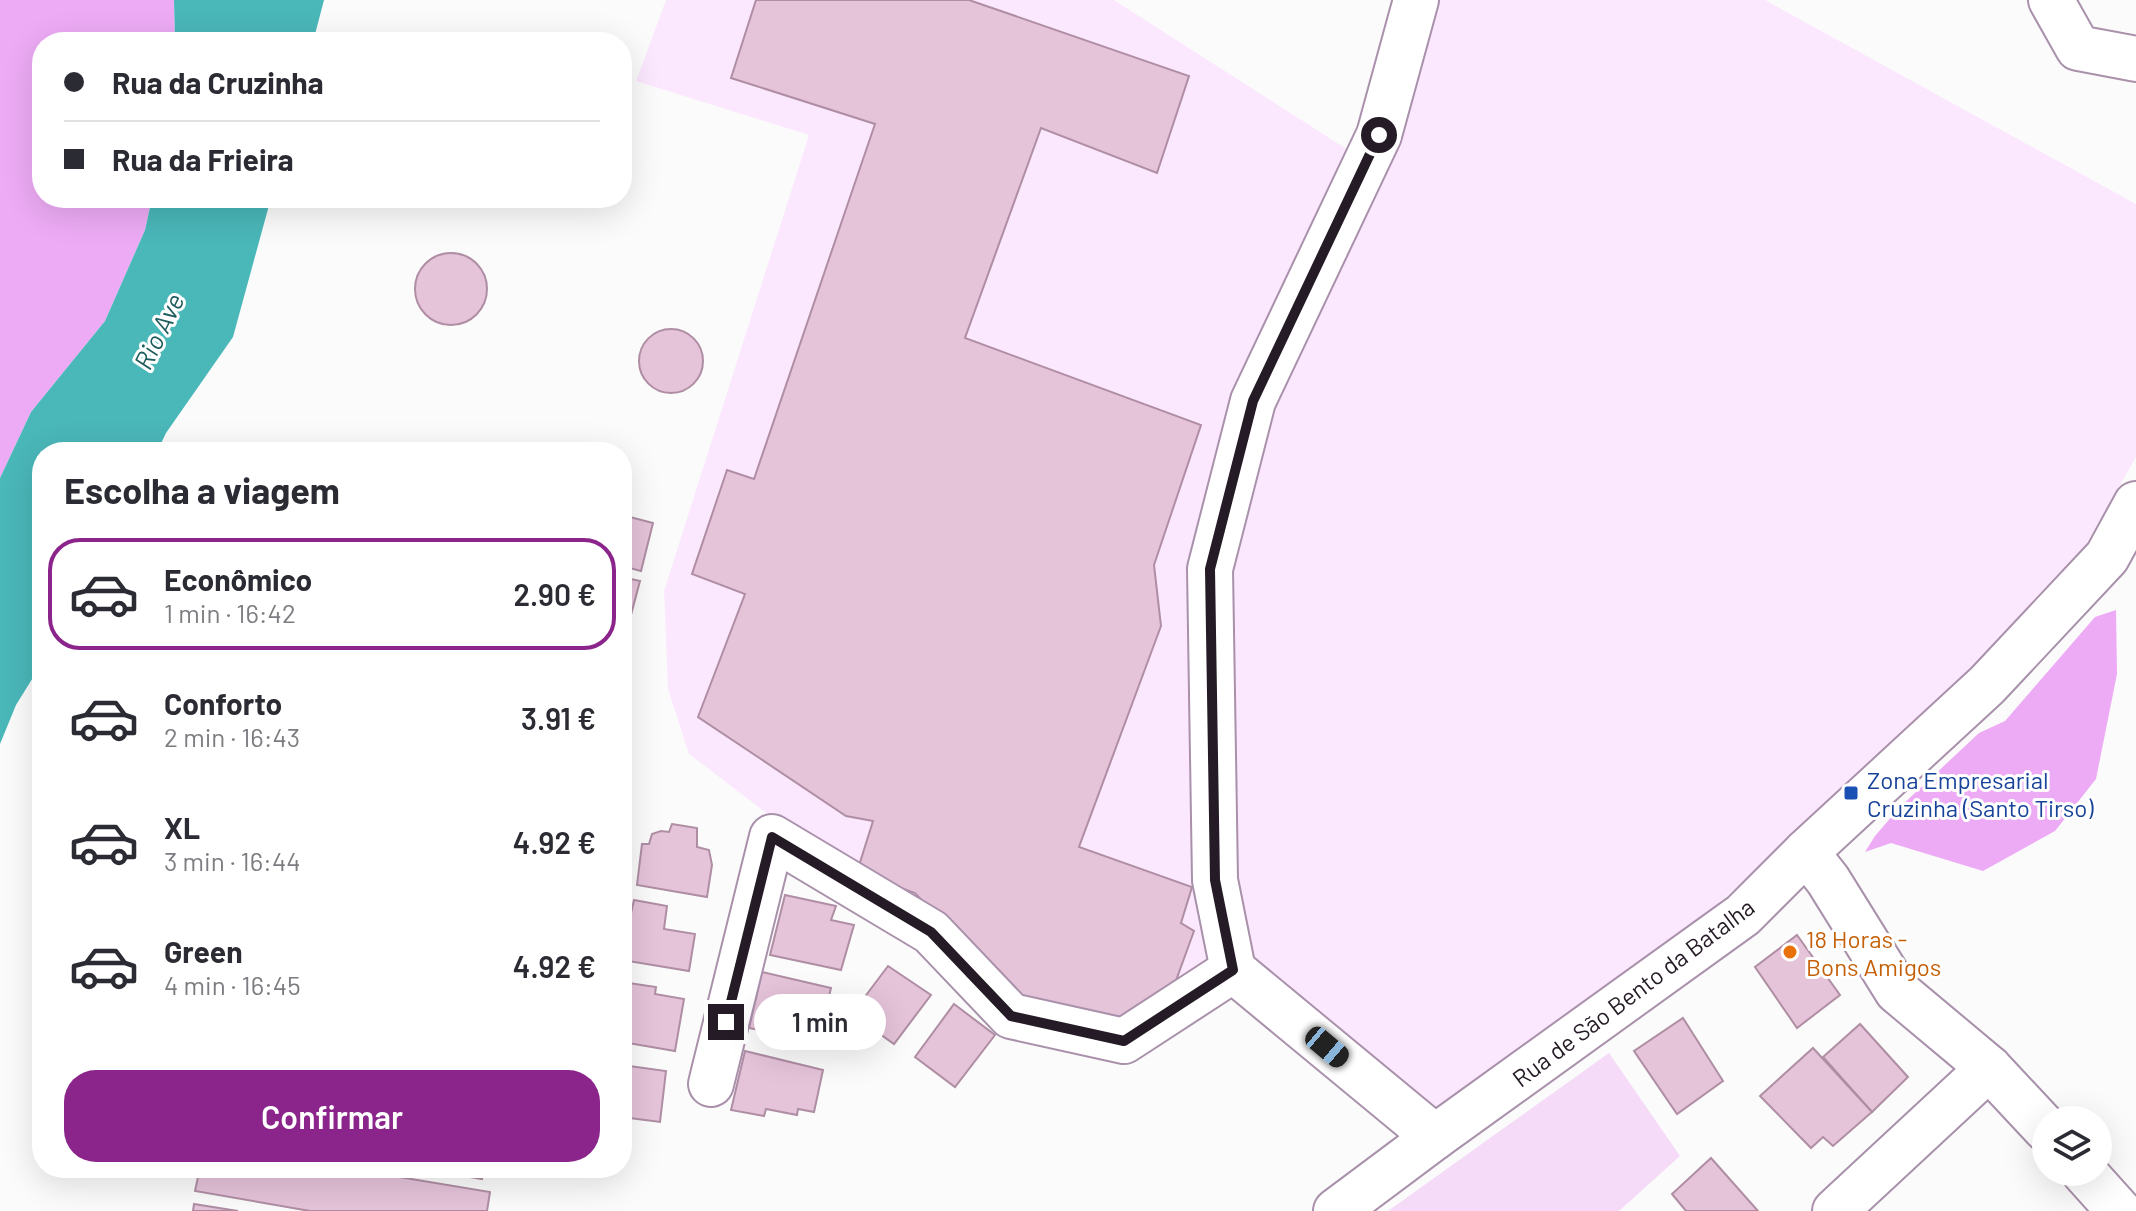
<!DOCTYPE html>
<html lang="pt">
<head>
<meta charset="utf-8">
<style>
	body { margin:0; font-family:Barlow,sans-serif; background:#f7f7f7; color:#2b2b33; height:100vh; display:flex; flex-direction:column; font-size:30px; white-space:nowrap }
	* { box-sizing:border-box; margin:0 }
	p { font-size:26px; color:#7c7c81 }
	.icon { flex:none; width:44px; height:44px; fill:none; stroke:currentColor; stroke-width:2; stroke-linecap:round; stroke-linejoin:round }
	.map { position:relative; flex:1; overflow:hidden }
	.side { position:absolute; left:32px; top:442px; width:600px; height:736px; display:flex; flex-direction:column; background:#fff; border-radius:32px; box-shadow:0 8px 32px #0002 }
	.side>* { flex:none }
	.banner { position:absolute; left:32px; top:32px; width:600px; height:176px; border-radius:32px; box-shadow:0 8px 32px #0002; display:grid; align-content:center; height:176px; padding:0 32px; background:#fff }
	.controls { position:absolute; left:2032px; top:1106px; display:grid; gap:16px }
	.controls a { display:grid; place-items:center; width:80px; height:80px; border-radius:50%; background:#fff; box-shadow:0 8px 32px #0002; font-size:40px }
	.end { position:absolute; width:36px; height:36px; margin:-18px; border:10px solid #251b26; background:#fff; box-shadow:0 0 0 4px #fff }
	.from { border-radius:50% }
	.bubble { position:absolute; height:56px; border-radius:28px; background:#fff; box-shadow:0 8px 32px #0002; font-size:26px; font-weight:600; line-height:56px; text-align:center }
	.car { position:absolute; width:24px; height:48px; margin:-24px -12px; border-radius:10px; box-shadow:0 0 6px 2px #0007; background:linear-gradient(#222 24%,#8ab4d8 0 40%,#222 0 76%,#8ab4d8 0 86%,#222 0) }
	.banner b { display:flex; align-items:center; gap:28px; height:76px; font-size:30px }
	.banner b+b { border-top:2px solid #e1e1e2 }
	.banner i { width:20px; height:20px; background:#2b2b33 }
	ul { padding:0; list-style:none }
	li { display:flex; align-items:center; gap:24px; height:112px; margin:0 16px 12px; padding:0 16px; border:4px solid transparent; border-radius:32px }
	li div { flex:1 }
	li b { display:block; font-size:30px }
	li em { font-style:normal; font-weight:600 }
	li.on { border-color:#8b258b }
	li>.icon { width:72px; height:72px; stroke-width:1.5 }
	h2 { padding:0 32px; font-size:36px; line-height:96px }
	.primary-button { display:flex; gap:16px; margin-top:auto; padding:16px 32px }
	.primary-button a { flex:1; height:92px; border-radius:32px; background:#8b258b; color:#fff; font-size:32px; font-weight:600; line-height:92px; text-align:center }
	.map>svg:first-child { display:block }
	.built { fill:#fce8fe }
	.green { fill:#f5dbf8 }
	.forest { fill:#edabf5 }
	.water { fill:#4ab7b9 }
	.building { fill:#e5c3d9; stroke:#af8ea4; stroke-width:2 }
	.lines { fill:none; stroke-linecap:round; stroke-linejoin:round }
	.minor-casing { stroke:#a990ab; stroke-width:48 }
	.minor { stroke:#fff; stroke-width:44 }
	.route { stroke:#251b26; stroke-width:10 }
	.transit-dot { fill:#1a4fb4; stroke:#fff; stroke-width:3 }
	.food-dot { fill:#e8710a; stroke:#fff; stroke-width:3 }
	.labels { text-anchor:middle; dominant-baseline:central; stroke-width:6; stroke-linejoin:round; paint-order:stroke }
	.transit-label { font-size:24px; fill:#164399; stroke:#fff; text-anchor:start }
	.food-label { font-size:24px; fill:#c56008; stroke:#fff; text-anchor:start }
	.street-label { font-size:24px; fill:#251b26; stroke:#fff }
	.water-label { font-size:26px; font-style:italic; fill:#1f5c5d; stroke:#fff }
</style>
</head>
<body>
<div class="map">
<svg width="2136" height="1211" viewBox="0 0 2136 1211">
	<rect width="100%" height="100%" fill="#fbfbfb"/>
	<path class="built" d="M666 0H1114L1367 162 1413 0H1765L2136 204V457L2080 555 1904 739 1663 952 1438 1111 1253 985 1124 1048 927 936 689 754 668 689 664 591 809 135 636 81Z"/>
	<path class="green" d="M1609 1053 1680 1156 1619 1211H1388Z"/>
	<g class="forest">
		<path d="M0 0H174L175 42H42V198H152L145 230 105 321 31 412 0 478Z"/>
		<path d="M2116 610 2117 674 2096 779 2055 831 1983 871 1891 843 1865 852 1875 836 1900 807 1979 733 2005 721 2095 617Z"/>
	</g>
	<g class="water">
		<path d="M174 0H324L313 42H175Z"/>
		<path d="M152 198H271L233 337 166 433 157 452H42V663L16 705 0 744V478L31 412 105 321 145 230Z"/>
	</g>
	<g class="building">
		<path d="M756 0H969L1189 76 1157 173 1041 128 965 338 1201 425 1154 565 1161 626 1079 847 1192 887 1181 923 1194 931 1170 997 1120 1026 1024 1007 915 893 857 872 873 821 846 816 698 717 745 594 692 574 727 470 754 479 875 124 731 78Z"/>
		<circle cx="451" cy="289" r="36"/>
		<circle cx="671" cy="361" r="32"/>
		<path d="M622 515 653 523 641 571 622 566Z"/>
		<path d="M622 577 640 581 627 630 622 628Z"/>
		<path d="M672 824 697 828V847L709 850 712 865 707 897 637 885 642 844H649L652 834 661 831 669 832Z"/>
		<path d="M785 895 836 906 831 920 854 925 841 970 770 955Z"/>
		<path d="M634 900 667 906 664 929 695 934 689 971 622 960V917L630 918Z"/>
		<path d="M1797 935 1840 995 1797 1028 1755 967Z"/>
		<path d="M888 966 931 995 894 1044 852 1014Z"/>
		<path d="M762 972 831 988 818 1042 749 1028Z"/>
		<path d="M622 982 656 987 655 994 684 999 675 1051 622 1042Z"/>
		<path d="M954 1004 995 1035 955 1087 915 1057Z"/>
		<path d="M1683 1018 1723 1081 1677 1114 1634 1051Z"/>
		<path d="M1860 1024 1908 1077 1872 1112 1823 1057Z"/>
		<path d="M1813 1048 1872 1112 1833 1146 1823 1137 1811 1148 1760 1096Z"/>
		<path d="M745 1051 823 1070 814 1112 798 1109 797 1115 766 1109 764 1116 731 1110Z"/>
		<path d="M622 1065 666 1071 660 1122 622 1117Z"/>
		<path d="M1711 1158 1758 1211H1686L1672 1194Z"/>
		<path d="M200 1168H345L490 1192 487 1211H310L195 1191Z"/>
		<path d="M418 1168H484L482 1179Z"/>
		<path d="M194 1204 238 1211H193Z"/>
	</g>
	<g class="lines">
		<defs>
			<g id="minor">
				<path d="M1416 0 1379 135 1253 401 1210 569 1215 880 1233 970 1435 1137"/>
				<path d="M2051 0 2078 48 2136 59"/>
				<path d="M1806 852 1828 880 1897 991 1989 1068 2046 1129"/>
				<path d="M711 1084 772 837 931 932 1011 1016 1124 1041 1233 970"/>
				<path d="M2084 1172 2119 1211"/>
				<path d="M1336 1211 1435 1137 1743 915 1806 852 1987 685 2107 557 2136 504"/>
				<path d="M1835 1211 1989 1068"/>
			</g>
		</defs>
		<use href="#minor" class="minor-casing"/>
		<use href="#minor" class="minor"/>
	</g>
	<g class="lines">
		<path class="route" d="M726 1022 772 837 931 932 1011 1016 1124 1041 1233 970 1215 880 1210 569 1253 401 1379 135"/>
	</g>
	<rect class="transit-dot" x="1843" y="785" width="16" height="16" rx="4"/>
	<circle class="food-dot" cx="1790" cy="952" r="8"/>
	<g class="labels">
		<g class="transit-label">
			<text x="1867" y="779">Zona Empresarial<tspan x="1867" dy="28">Cruzinha (Santo Tirso)</tspan></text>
		</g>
		<g class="food-label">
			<text x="1806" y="938">18 Horas -<tspan x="1806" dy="28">Bons Amigos</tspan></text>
		</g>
		<g class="street-label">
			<text transform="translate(1633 992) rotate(-37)">Rua de São Bento da Batalha</text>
		</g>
		<g class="water-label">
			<text transform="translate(158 331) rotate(-64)">Rio Ave</text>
		</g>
	</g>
</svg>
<div class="controls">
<a><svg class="icon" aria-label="layers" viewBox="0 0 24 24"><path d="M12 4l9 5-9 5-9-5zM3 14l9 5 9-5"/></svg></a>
</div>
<i class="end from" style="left:1379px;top:135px"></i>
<i class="end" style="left:726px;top:1022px"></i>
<div class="bubble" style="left:754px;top:994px;width:132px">1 min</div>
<i class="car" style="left:1327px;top:1047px;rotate:130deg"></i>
<div class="banner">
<b><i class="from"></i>Rua da Cruzinha</b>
<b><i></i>Rua da Frieira</b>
</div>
<section class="side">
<h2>Escolha a viagem</h2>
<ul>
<li class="on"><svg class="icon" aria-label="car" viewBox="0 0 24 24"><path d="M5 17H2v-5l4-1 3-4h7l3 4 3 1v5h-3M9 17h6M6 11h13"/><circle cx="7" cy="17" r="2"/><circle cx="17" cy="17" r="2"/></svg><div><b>Econômico</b><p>1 min · 16:42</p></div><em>2.90 €</em></li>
<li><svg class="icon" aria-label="car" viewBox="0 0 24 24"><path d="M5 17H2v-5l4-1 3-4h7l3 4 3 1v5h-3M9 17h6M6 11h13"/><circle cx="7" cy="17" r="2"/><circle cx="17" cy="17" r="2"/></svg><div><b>Conforto</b><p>2 min · 16:43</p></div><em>3.91 €</em></li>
<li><svg class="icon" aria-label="car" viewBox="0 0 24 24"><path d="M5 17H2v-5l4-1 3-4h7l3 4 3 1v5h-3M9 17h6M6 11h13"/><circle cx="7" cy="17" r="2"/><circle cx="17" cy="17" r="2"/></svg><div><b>XL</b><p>3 min · 16:44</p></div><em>4.92 €</em></li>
<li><svg class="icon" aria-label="car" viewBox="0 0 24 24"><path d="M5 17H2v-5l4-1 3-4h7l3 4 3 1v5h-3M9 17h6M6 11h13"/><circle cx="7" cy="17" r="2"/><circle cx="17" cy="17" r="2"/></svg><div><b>Green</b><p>4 min · 16:45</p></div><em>4.92 €</em></li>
</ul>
<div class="primary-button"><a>Confirmar</a></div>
</section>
</div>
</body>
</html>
